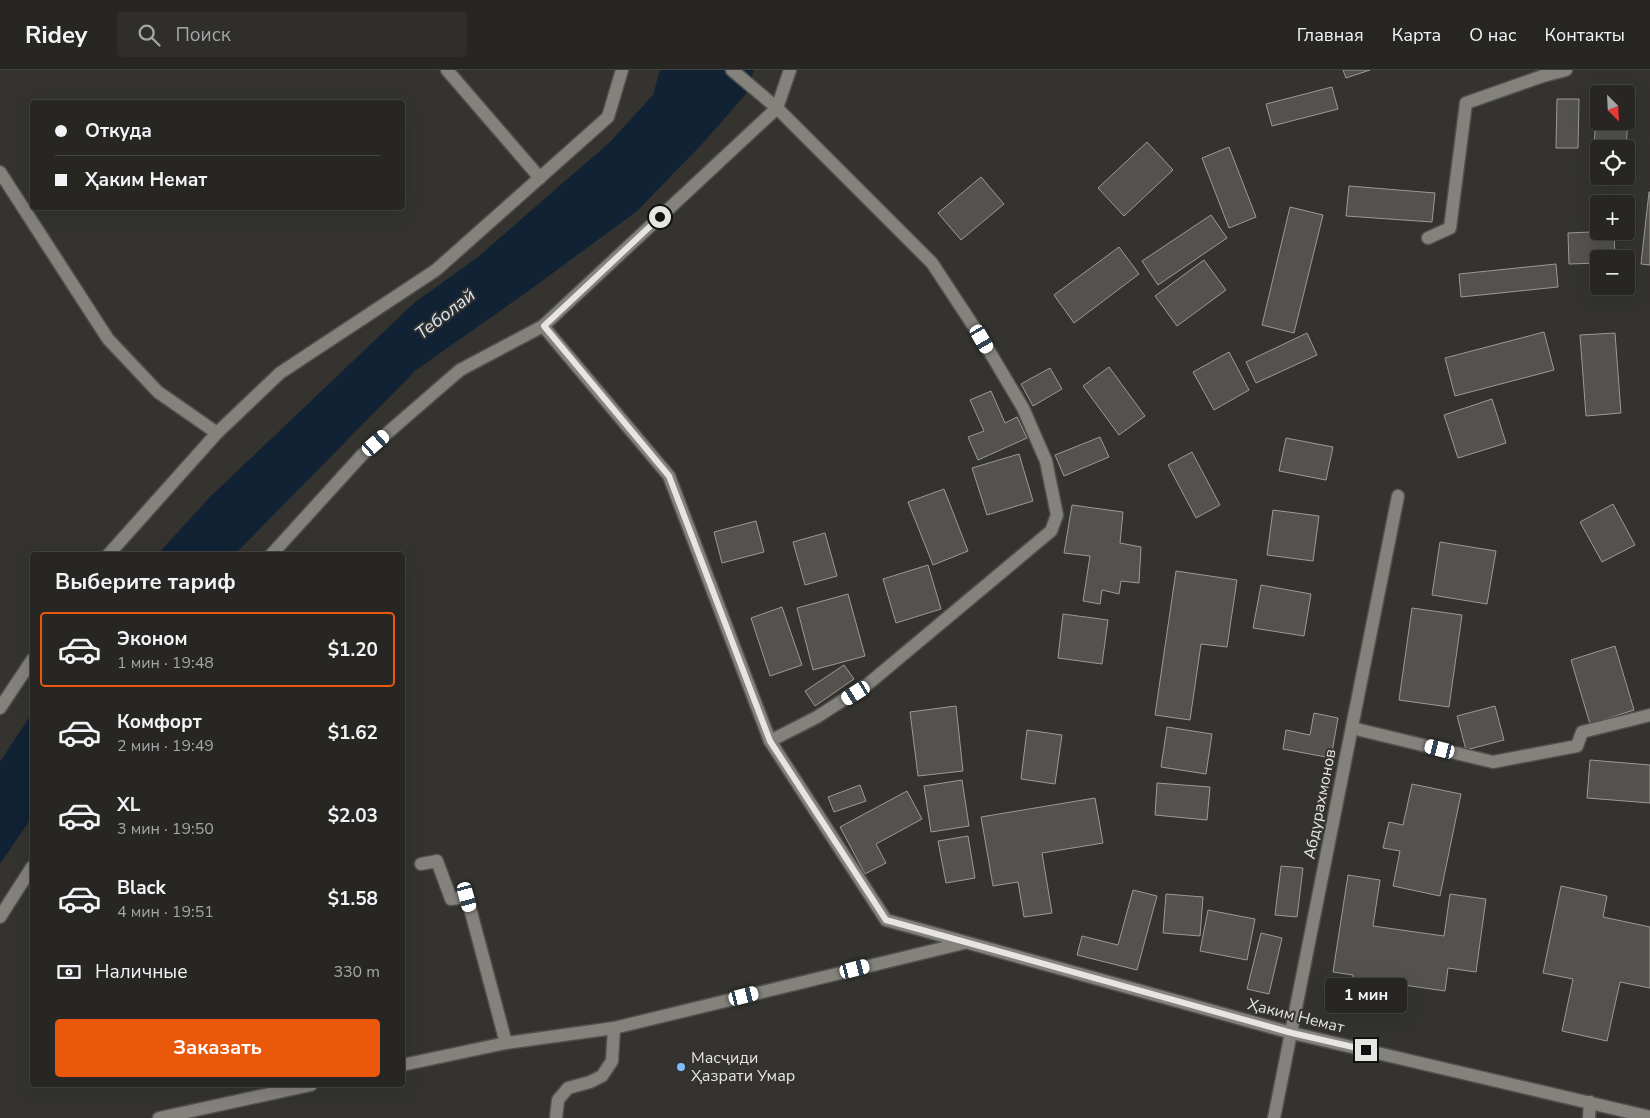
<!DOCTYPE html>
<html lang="ru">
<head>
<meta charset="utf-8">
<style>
	body { margin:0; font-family:"Nunito Sans",sans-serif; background:#2f2e2b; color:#f1f3f6; height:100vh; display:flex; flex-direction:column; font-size:19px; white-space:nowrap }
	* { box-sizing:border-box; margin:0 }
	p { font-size:16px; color:#a4a5a6 }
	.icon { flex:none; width:28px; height:28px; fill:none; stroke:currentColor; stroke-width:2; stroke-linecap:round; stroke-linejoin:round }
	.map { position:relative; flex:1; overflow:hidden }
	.details { position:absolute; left:30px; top:482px; width:375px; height:535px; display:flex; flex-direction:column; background:#272623; border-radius:5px; box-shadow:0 5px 20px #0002,0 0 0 1px #434341 }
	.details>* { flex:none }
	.banner { position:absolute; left:30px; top:30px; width:375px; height:110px; border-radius:5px; box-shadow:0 5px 20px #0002,0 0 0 1px #434341; display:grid; align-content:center; height:110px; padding:0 25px; background:#272623 }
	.needle { width:32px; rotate:156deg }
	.tools { position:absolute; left:1590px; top:15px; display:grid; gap:10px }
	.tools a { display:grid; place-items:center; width:45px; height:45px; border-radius:5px; background:#272623; box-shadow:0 5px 20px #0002,0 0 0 1px #434341; font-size:25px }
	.end { position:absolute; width:22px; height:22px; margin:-11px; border:6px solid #e6e5e2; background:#111; box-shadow:0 0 0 2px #111 }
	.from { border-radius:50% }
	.bubble { position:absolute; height:35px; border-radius:5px; background:#272623; box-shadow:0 5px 20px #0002,0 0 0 1px #434341; font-size:16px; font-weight:700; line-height:35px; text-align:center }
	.car { position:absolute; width:15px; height:30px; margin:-15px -8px; border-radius:6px; box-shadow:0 0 4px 1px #0007; background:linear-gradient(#fff 24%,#345 0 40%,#fff 0 76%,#345 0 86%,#fff 0) }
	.banner b { display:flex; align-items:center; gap:18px; height:48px; font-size:19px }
	.banner b+b { border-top:1px solid #434341 }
	.banner i { width:12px; height:12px; background:#f1f3f6 }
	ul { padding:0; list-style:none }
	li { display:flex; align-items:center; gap:15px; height:75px; margin:0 10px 8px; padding:0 15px; border:2px solid transparent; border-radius:5px }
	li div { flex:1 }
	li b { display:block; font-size:19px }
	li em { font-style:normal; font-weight:700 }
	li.current { border-color:#ea580c }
	li>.icon { width:45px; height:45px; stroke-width:1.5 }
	h2 { padding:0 25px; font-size:22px; line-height:60px }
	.pay { display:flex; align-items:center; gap:12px; height:55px; padding:0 25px; font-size:19px }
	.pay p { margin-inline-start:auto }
	.button { display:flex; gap:10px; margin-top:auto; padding:10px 25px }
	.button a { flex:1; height:58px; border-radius:5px; background:#ea580c; color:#fff; font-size:20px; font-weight:700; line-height:58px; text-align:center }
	header { display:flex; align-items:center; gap:30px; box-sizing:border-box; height:70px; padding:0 25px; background:#272623; border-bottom:1px solid #434341 }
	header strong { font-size:24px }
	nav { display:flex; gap:28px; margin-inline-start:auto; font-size:18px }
	.search { width:350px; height:45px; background:#2f2e2b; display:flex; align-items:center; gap:12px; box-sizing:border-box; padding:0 18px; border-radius:5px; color:#a4a5a6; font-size:19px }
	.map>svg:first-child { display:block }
	.water { fill:#102234 }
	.building { fill:#54524e; stroke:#9b9a95 }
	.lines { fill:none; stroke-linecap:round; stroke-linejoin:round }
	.minor-casing { stroke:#51504c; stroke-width:15 }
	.minor { stroke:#84827d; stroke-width:12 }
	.route { stroke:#e6e5e2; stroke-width:6 }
	.poi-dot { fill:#81bcfa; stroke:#34332f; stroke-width:2 }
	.labels { text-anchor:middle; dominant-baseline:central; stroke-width:4; stroke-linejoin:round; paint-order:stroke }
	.street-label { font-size:16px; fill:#e6e5e2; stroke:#34332f }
	.poi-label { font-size:16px; fill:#e6e5e2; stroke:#34332f; text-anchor:start }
	.water-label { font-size:18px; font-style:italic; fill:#d7e6f8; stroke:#34332f }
</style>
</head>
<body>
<header>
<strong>Ridey</strong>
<div class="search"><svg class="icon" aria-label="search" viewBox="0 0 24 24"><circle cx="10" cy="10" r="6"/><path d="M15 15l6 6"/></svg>Поиск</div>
<nav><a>Главная</a><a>Карта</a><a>О нас</a><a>Контакты</a></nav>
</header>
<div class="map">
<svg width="1650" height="1048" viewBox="0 0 1650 1048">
	<rect width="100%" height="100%" fill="#34332f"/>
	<g class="water">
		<path d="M660 0H754L746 24 702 74 637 141 527 222 416 300 234 485H157L210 427 414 233 478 187 610 72 653 25Z"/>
		<path d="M32 643V747L0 794V692Z"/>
	</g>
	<g class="building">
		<path d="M1343 0H1370L1346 8Z"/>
		<path d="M1332 17 1338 39 1272 56 1266 34Z"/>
		<path d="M1557 29H1579L1578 78H1556Z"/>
		<path d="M1597 33H1599V51H1626V35L1629 36 1626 77 1594 75Z"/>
		<path d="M1147 72 1173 100 1124 146 1098 118Z"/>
		<path d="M1229 77 1256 147 1229 158 1202 88Z"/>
		<path d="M981 107 1004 134 961 170 938 143Z"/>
		<path d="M1349 116 1435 123 1432 152 1346 146Z"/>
		<path d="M1649 122H1650V195L1641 194Z"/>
		<path d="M1290 137 1323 145 1294 263 1262 255Z"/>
		<path d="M1211 145 1227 168 1158 215 1142 191Z"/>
		<path d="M1614 161 1615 189H1599V193L1569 194 1568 163Z"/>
		<path d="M1119 177 1139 204 1074 253 1054 225Z"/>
		<path d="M1204 190 1226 220 1177 256 1155 226Z"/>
		<path d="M1556 194 1558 217 1461 227 1459 204Z"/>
		<path d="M1544 262 1554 300 1455 326 1445 288Z"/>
		<path d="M1307 263 1317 285 1256 313 1246 292Z"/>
		<path d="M1615 263 1621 343 1586 346 1580 265Z"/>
		<path d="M1229 282 1249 320 1214 340 1193 302Z"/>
		<path d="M1109 297 1145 346 1119 365 1083 316Z"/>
		<path d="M1050 298 1062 319 1033 336 1021 314Z"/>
		<path d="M991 321 1005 353 1017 347 1027 368 978 390 968 367 984 361 970 330Z"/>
		<path d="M1492 329 1506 373 1458 388 1444 345Z"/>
		<path d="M1100 367 1109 387 1064 406 1055 385Z"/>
		<path d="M1286 368 1333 377 1326 410 1279 401Z"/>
		<path d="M1192 382 1220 435 1196 448 1168 395Z"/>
		<path d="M1019 384 1033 431 987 445 972 398Z"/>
		<path d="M944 419 968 481 933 495 908 432Z"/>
		<path d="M1613 434 1635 475 1602 492 1580 452Z"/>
		<path d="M1072 435 1123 442 1120 473 1141 477 1139 513 1121 511 1119 524 1102 520 1100 534 1083 531 1090 486 1064 483Z"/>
		<path d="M1273 440 1319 446 1313 491 1267 485Z"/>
		<path d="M756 451 764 482 722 493 714 462Z"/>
		<path d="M825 463 837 506 805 515 793 472Z"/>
		<path d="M1440 472 1496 481 1487 534 1432 525Z"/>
		<path d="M928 495 941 539 896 553 883 509Z"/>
		<path d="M1176 501 1237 510 1227 577 1201 574 1190 650 1155 645Z"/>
		<path d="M1261 515 1311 524 1304 566 1253 558Z"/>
		<path d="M848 524 865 586 813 600 797 538Z"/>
		<path d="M782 537 802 595 770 606 751 548Z"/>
		<path d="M1412 538 1462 545 1449 637 1399 630Z"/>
		<path d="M1063 544 1108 550 1102 594 1058 588Z"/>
		<path d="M1615 576 1634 640 1590 654 1571 590Z"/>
		<path d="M844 595 854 609 815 636 805 621Z"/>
		<path d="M956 636 963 701 918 706 910 642Z"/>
		<path d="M1495 636 1504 670 1466 680 1457 646Z"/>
		<path d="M1314 643 1338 648 1331 688 1283 679 1286 660 1310 665Z"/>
		<path d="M1167 657 1212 664 1206 704 1161 697Z"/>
		<path d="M1027 660 1062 665 1055 714 1021 709Z"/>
		<path d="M1590 690 1650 695V733L1587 728Z"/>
		<path d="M962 710 969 756 931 762 924 716Z"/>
		<path d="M1157 713 1210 717 1207 750 1155 745Z"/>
		<path d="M1412 714 1461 724 1440 826 1393 816 1400 781 1383 778 1389 752 1403 755Z"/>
		<path d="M860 715 866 731 834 742 828 727Z"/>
		<path d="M907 721 922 749 876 774 886 793 865 804 840 757Z"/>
		<path d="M1095 728 1103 773 1042 783 1052 843 1024 847 1018 812 993 816 981 747Z"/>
		<path d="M968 766 975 808 946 813 938 771Z"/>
		<path d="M1281 796 1303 798 1297 847 1275 845Z"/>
		<path d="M1348 805 1380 810 1373 856 1444 866 1450 824 1486 829 1476 902 1448 898 1445 921 1404 915 1400 938 1350 930 1353 905 1333 902Z"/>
		<path d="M1561 816 1607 826 1603 847 1650 857V918L1620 912 1607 971 1562 961 1573 909 1543 903Z"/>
		<path d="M1133 820 1157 826 1137 900 1077 885 1082 866 1118 875Z"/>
		<path d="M1166 824 1203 827 1200 866 1163 863Z"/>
		<path d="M1208 840 1255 849 1247 890 1200 881Z"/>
		<path d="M1261 863 1282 868 1269 924 1247 919Z"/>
	</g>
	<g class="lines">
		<defs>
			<g id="minor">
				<path d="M447 0 540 108"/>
				<path d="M732 0 777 38 932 193 982 269 1023 338 1046 391 1057 445 1051 461 868 614 817 647 770 671"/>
				<path d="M790 0 777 38 543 256 669 406 770 671 886 850 1292 963 1650 1047"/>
				<path d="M0 102 108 269 158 322 217 363"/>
				<path d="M1428 168 1450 158 1466 33 1543 6 1566 0"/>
				<path d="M108 485 217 363 280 303 436 200 608 47 622 0"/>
				<path d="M271 485 362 385 460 300 543 256"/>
				<path d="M0 638 32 590"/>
				<path d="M1352 658 1493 692 1577 676 1582 662 1650 645"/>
				<path d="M421 794 437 791 451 829 467 827 506 973"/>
				<path d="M0 847 32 797"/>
				<path d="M402 995 506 973 614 958 964 873"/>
				<path d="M159 1048 311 1015"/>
				<path d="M556 1048 558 1030 568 1018 590 1012 602 1006 612 991 614 958"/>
				<path d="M1274 1048 1398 426"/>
				<path d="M1589 1048 1590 1032"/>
			</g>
		</defs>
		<use href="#minor" class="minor-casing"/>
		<use href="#minor" class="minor"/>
	</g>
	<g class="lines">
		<path class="route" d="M660 147 544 256 669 406 770 671 886 850 1292 963 1366 980"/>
	</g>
	<circle class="poi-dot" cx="681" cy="997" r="5"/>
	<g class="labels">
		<g class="street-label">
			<text transform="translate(1320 734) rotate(-79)">Абдурахмонов</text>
			<text transform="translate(1296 946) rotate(14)">Ҳаким Немат</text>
		</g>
		<g class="poi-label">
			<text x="691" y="988">Масҷиди<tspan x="691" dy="18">Ҳазрати Умар</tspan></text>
		</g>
		<g class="water-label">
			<text transform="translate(445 244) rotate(-38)">Теболай</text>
		</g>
	</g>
</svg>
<div class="tools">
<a><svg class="needle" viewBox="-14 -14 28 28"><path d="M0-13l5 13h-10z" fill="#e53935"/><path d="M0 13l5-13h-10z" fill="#a4a5a6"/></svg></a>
<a><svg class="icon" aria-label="locate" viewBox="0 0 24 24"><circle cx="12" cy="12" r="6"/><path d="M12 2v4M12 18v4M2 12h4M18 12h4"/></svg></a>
<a>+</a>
<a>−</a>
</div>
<i class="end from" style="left:660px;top:147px"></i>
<i class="end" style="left:1366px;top:980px"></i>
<div class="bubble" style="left:1325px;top:908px;width:82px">1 мин</div>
<i class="car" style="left:982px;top:269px;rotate:150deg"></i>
<i class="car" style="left:376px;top:373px;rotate:49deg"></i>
<i class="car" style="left:856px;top:623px;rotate:238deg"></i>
<i class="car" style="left:1440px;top:679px;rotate:284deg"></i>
<i class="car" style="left:467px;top:827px;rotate:165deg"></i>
<i class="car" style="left:855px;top:899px;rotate:76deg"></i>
<i class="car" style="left:744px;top:926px;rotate:76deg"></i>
<div class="banner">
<b><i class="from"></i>Откуда</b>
<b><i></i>Ҳаким Немат</b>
</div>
<section class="details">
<h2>Выберите тариф</h2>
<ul>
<li class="current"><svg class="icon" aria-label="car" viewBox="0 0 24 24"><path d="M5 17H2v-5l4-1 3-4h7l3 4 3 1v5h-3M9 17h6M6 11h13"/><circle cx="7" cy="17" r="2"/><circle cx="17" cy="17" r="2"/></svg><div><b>Эконом</b><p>1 мин · 19:48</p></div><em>$1.20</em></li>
<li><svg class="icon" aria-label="car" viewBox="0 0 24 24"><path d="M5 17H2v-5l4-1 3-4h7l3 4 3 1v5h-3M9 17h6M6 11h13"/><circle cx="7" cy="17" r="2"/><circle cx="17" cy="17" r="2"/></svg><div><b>Комфорт</b><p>2 мин · 19:49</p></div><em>$1.62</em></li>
<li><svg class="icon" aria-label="car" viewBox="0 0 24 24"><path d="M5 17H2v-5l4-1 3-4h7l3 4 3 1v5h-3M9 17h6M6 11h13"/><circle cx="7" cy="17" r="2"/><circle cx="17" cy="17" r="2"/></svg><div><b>XL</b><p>3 мин · 19:50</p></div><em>$2.03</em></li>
<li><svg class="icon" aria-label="car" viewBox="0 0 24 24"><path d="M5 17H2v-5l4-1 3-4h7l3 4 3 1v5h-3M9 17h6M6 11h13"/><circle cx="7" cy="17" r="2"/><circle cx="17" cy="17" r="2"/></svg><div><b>Black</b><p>4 мин · 19:51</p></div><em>$1.58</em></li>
</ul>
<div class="pay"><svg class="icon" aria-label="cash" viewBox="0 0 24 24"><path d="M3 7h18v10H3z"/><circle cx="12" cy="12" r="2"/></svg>Наличные<p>330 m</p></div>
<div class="button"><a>Заказать</a></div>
</section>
</div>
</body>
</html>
